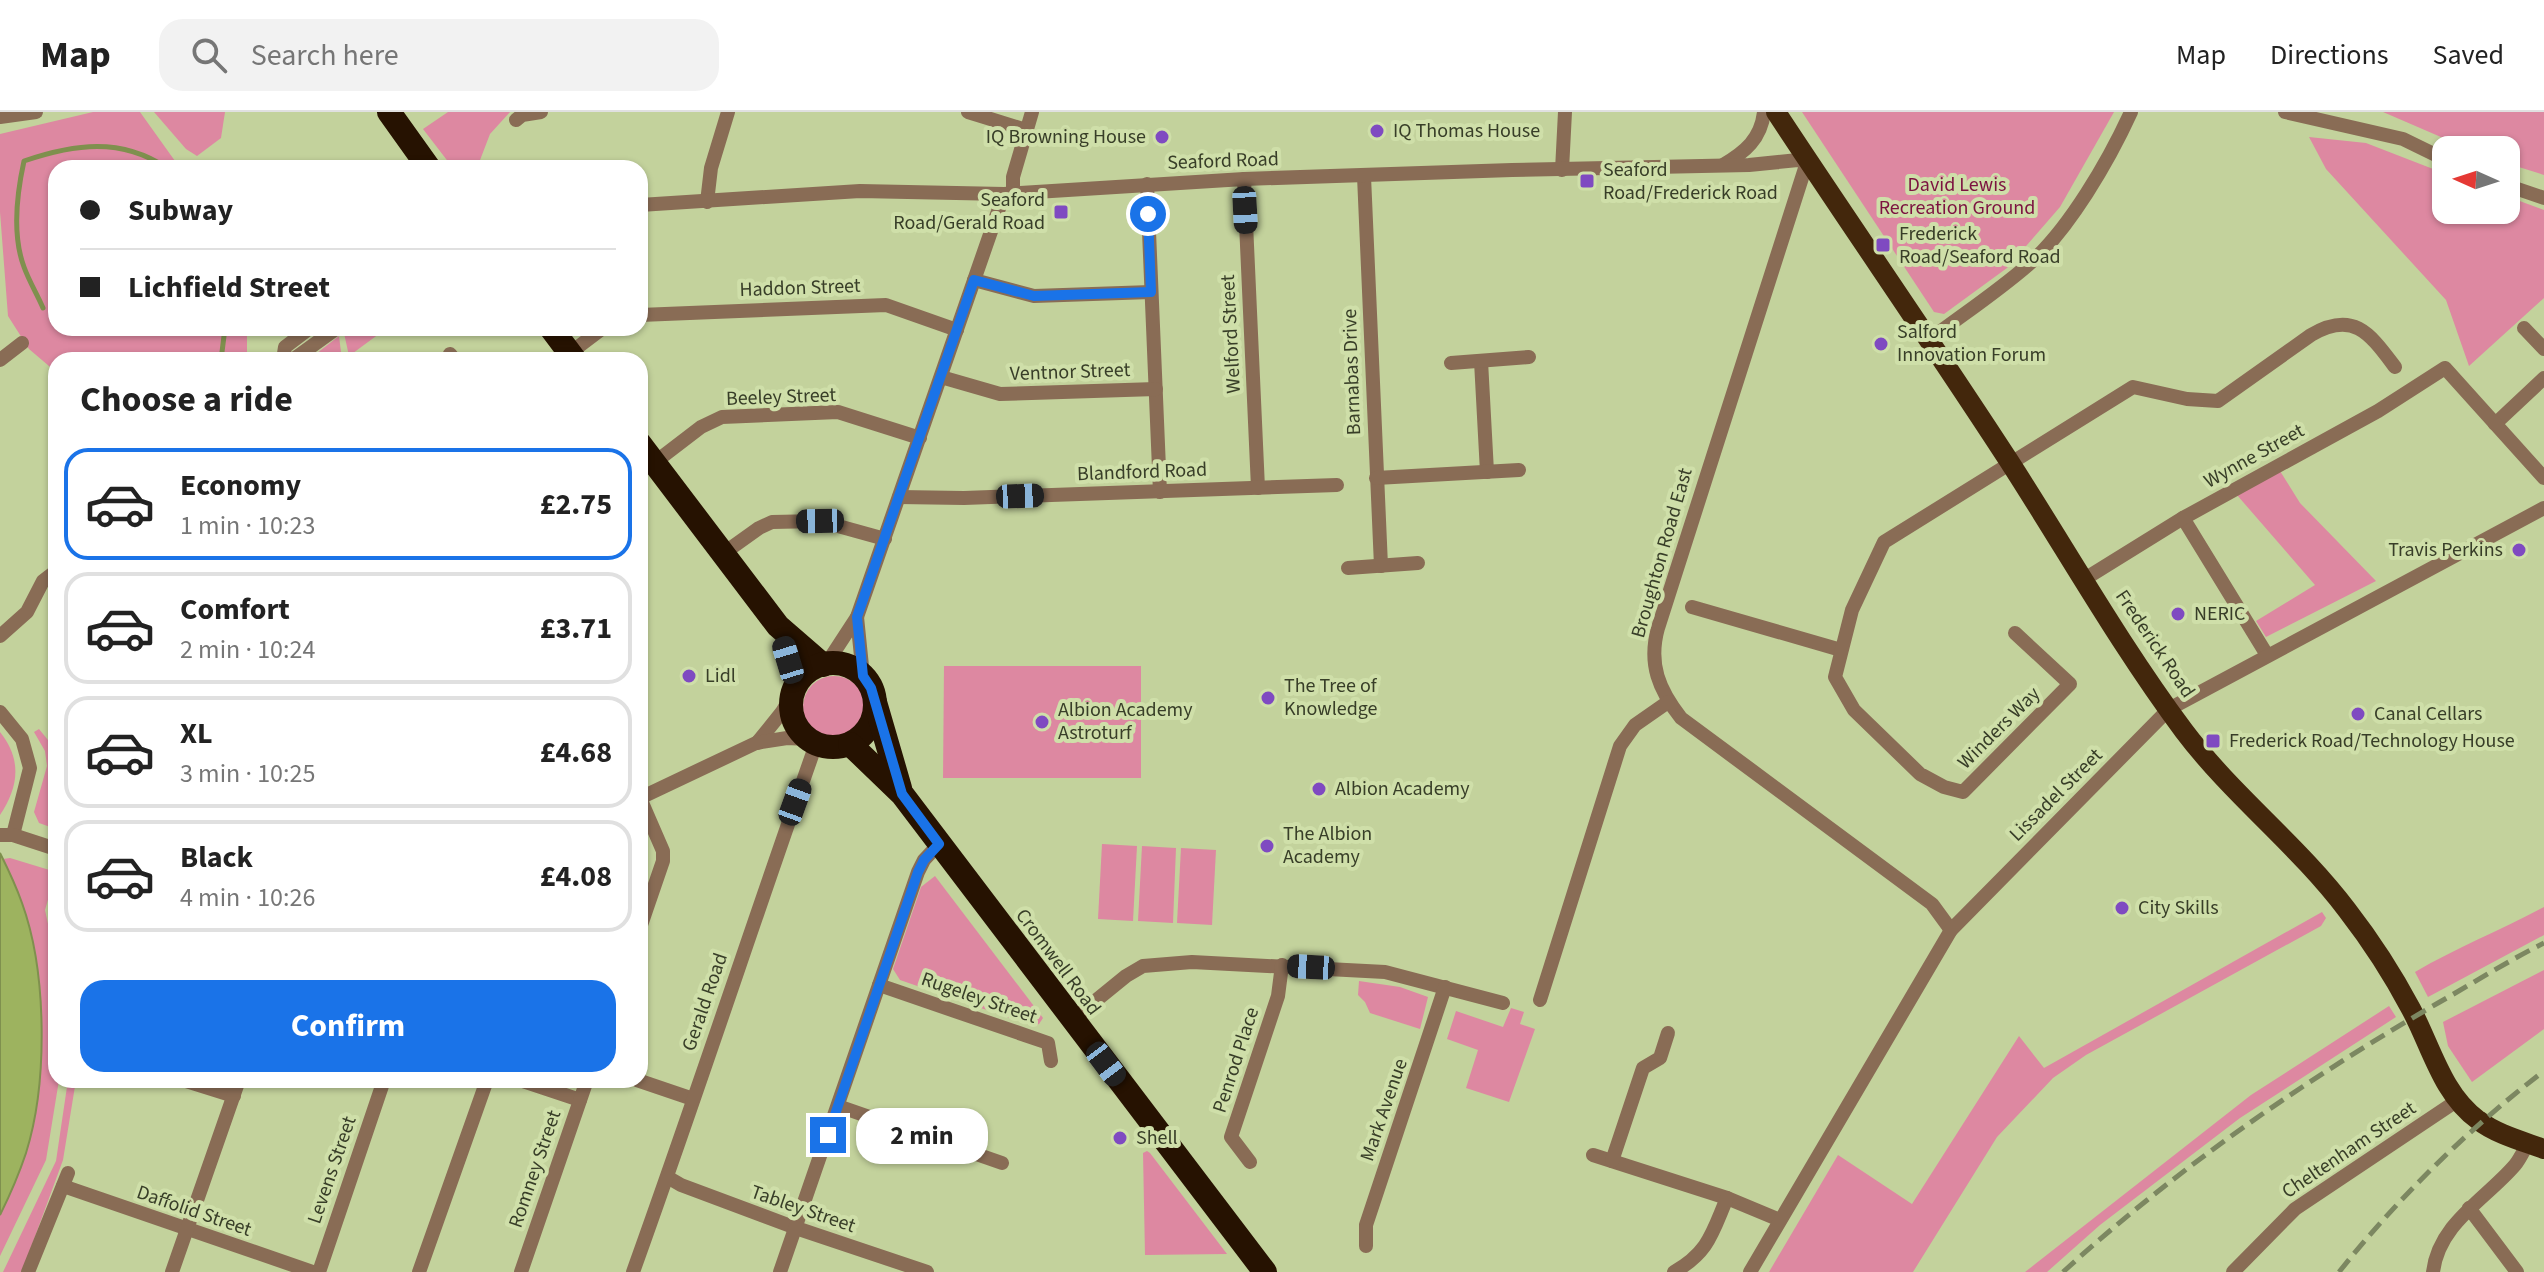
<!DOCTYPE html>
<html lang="en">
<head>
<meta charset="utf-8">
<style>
	body { margin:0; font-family:"Source Sans 3",sans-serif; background:#f2f2f2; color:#222; height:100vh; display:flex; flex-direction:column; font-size:30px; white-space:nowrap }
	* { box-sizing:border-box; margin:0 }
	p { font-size:26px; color:#767676 }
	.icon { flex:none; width:44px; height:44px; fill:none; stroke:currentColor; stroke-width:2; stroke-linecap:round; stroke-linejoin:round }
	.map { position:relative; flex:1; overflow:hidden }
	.sheet { position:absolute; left:48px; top:240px; width:600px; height:736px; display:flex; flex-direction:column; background:#fff; border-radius:24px; box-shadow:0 2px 6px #0004 }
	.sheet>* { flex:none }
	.guide { position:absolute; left:48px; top:48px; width:600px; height:176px; border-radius:24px; box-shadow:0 2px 6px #0004; display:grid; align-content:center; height:176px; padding:0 32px; background:#fff }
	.needle { width:52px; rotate:273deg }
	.fabs { position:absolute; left:2432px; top:24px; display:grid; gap:16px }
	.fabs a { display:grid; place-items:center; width:88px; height:88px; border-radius:16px; background:#fff; box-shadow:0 2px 6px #0004; font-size:40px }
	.end { position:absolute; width:36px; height:36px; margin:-18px; border:10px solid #1a73e8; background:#fff; box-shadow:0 0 0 4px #fff }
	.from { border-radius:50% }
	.bubble { position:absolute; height:56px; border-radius:24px; background:#fff; box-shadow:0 2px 6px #0004; font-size:26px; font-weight:700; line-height:56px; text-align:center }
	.car { position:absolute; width:24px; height:48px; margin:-24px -12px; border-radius:10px; box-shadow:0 0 6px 2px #0007; background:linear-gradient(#222 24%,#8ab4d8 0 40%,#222 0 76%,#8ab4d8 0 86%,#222 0) }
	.guide b { display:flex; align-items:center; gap:28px; height:76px; font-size:30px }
	.guide b+b { border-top:2px solid #e0e0e0 }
	.guide i { width:20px; height:20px; background:#222 }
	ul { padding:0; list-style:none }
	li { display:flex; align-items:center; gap:24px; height:112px; margin:0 16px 12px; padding:0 16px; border:4px solid #e0e0e0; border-radius:24px }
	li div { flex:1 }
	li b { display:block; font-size:30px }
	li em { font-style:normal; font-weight:700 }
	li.on { border-color:#1a73e8 }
	li>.icon { width:72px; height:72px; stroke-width:1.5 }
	h2 { padding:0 32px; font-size:36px; line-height:96px }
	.action { display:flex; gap:16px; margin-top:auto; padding:16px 32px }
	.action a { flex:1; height:92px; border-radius:24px; background:#1a73e8; color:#fff; font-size:32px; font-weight:700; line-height:92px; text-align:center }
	header { display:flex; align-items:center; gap:48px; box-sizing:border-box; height:112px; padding:0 40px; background:#fff; border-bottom:2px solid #e0e0e0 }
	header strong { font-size:38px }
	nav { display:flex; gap:44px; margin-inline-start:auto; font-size:28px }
	.search { width:560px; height:72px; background:#f2f2f2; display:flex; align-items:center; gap:20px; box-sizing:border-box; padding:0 28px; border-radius:24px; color:#767676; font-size:30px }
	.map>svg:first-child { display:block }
	.green { fill:#dd88a1 }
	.water { fill:#9db35f; stroke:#7f904e; stroke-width:2 }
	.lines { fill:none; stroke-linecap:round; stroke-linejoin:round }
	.stream { stroke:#7f904e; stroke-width:5 }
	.minor { stroke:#896c55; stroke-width:14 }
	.major { stroke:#43270c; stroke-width:20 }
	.highway { stroke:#261201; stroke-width:24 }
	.rail { stroke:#7c8761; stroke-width:5; stroke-dasharray:16 8; stroke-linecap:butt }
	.route { stroke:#1a73e8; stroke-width:10 }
	.poi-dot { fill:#7f4ac1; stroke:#cfdfa9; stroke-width:3 }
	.labels { text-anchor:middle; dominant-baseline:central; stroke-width:8; stroke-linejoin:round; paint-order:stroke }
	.poi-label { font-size:20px; fill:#383e28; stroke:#cfdfa9; text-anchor:start }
	.street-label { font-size:20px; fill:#383e28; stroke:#cfdfa9 }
	.park-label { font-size:20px; fill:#7c1240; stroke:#cfdfa9 }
</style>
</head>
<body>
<header>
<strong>Map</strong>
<div class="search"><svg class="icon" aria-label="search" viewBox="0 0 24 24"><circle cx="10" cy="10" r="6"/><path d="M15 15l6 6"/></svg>Search here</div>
<nav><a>Map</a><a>Directions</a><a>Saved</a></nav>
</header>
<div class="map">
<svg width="2544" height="1160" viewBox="0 0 2544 1160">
	<rect width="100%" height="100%" fill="#c3d29c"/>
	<g class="green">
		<path d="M93 0H140L180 56H56V216H247V248H56V260L29 237 8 204 0 100V22Z"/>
		<path d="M154 0H225L221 26 197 44 186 37Z"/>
		<path d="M448 0H510L490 22 477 56H453L423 17Z"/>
		<path d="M1802 0H2114L2060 95 2007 156 1944 202 1934 200Z"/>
		<path d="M2383 0H2544V63L2506 51V38H2471Z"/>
		<path d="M2309 25 2366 31 2446 62V98H2506V84L2544 98V186L2469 254 2446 188 2326 57Z"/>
		<path d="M350 216H387L349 244 344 221Z"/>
		<path d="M339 224 342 248H309L312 245Z"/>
		<path d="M2280 359 2300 391 2376 469 2266 525 2256 509 2315 473 2237 383Z"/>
		<path d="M944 554H1141V666H943Z"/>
		<circle cx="834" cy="595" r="31"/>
		<path d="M39 617 52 633 56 647V717L39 711 34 700 47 654 45 639 34 620Z"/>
		<path d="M0 620C22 648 19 674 0 703Z"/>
		<path d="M1102 732 1137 734 1133 809 1098 807Z"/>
		<path d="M1142 734 1176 736 1173 811 1138 809Z"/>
		<path d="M1181 736 1216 738 1212 813 1177 811Z"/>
		<path d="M10 746 56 760 45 798 56 849V968H59L46 1048 0 1144V1103L27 1039 37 987 40 937 22 791 3 747Z"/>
		<path d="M935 764 1043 906 1039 912 1033 914 900 868 893 857 921 775Z"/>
		<path d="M2544 795V823L2428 885 2415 860C2456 836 2501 818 2544 795Z"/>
		<path d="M2322 800 2326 806 2321 814 2086 943 2053 966 1997 1025 1913 1160H1769L1838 1043 1912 1092 2019 924 2044 956Z"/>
		<path d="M2544 858V917L2472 970 2448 934 2443 910Z"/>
		<path d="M1359 869 1400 875 1428 885 1420 917 1370 901 1365 890 1358 883Z"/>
		<path d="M2389 894 2396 905 2240 1006 2100 1113 2047 1160H2025L2251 983Z"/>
		<path d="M1511 896 1524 900 1520 912 1535 917 1509 990 1466 976 1478 938 1447 927 1456 899 1503 915Z"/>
		<path d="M68 968H76L63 1048 22 1160H3L56 1049Z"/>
		<path d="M1147 1039 1150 1041 1227 1142 1145 1143 1143 1041Z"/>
	</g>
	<path class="water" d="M0 741C8 757 16 774 22 791 47 860 48 971 26 1041 19 1062 10 1083 0 1103Z"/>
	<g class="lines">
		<g class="stream">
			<path d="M43 196C37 182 29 169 24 155 12 123 17 81 24 49 74 32 121 25 167 56"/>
			<path d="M221 248 225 216"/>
		</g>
		<g class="minor">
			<path d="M968 0 1026 18"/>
			<path d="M2285 0 2403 27 2446 48"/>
			<path d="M0 5 36 0"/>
			<path d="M516 8 522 3 541 0"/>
			<path d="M1723 53C1745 40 1761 27 1764 0"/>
			<path d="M1562 58 1565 0"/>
			<path d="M1364 64 1381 454"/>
			<path d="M1244 67 1258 376"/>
			<path d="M1147 72 1160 380"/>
			<path d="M2506 73 2544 86"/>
			<path d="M1013 82V65L1032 0"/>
			<path d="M707 90 711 56 728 0"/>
			<path d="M640 93 860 79 1004 82 1244 67 1512 58 1749 53 1808 47 1658 516C1648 552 1659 578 1681 606L1932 792 1951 818"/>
			<path d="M974 168 1034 184 1151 180"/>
			<path d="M640 203 886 193 957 218"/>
			<path d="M2524 216 2544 237"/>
			<path d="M1929 228C1962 203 1997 180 2028 153 2069 118 2109 48 2131 0"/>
			<path d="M570 241 603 216"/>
			<path d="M450 242 455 248"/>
			<path d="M284 247H294L337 216"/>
			<path d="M0 248 22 231"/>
			<path d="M283 248 285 235 310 216"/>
			<path d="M1481 249 1487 360"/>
			<path d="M1451 251 1529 245"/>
			<path d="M941 265 1000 282 1156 277"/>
			<path d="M2495 312 2544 266"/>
			<path d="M654 351 701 315 722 305 838 300 920 326"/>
			<path d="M1376 366 1519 358"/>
			<path d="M899 385 964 386 1337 373"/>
			<path d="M2183 406 2267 543"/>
			<path d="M724 441 759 416 772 410 820 409 885 427"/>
			<path d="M1348 456 1418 451"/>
			<path d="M2083 468 2183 406 2378 299 2445 256 2544 366"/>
			<path d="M1692 495 1841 538"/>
			<path d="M857 505 863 564"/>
			<path d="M2015 521 2070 572 1963 680 1944 675 1920 662 1854 598 1835 565 1852 498 1884 430 2133 275 2187 287 2218 289 2311 223C2354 198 2370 222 2395 255"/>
			<path d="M0 524 27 500 43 469 56 459"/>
			<path d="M827 551 857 505 1004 82"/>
			<path d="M0 600 22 627 30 656 13 723"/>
			<path d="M757 631 782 600 792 583"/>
			<path d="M640 686 756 631 787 626 808 627"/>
			<path d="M640 686 663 739V749L640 816"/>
			<path d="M0 723H13L56 737"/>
			<path d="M879 873 1048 931 1051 949"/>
			<path d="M1540 888 1620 634 1635 613 1668 590"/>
			<path d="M1072 908 1126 864 1143 854 1192 850 1385 860 1503 891"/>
			<path d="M183 968 234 984"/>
			<path d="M520 968 580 988"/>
			<path d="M637 968 693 987"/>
			<path d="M838 994 1002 1051"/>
			<path d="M1593 1043 1727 1086 1780 1108"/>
			<path d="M1612 1049 1643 956 1660 946 1668 921"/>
			<path d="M1250 1050 1231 1025 1278 884 1282 853"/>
			<path d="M669 1066 681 1073 796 1116 927 1160"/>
			<path d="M63 1074 313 1160"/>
			<path d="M2469 1096 2517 1160"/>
			<path d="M1366 1134V1113L1445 875"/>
			<path d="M28 1160 68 1061"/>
			<path d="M172 1160 239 968"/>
			<path d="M319 1160 384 968"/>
			<path d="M419 1160 487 968"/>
			<path d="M521 1160 587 968"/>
			<path d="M633 1160C696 985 754 808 816 632"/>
			<path d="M780 1160 918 760 924 748 939 732"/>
			<path d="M1674 1160C1709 1140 1712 1121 1727 1086"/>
			<path d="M1750 1160 1951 818 2169 597 2544 396"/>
			<path d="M2233 1160 2295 1097 2458 988"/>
			<path d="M2433 1160C2439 1111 2486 1087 2515 1053 2520 1047 2524 1038 2528 1031"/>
		</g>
		<path class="major" d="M1776 0C1853 117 1933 232 2009 349 2067 439 2120 533 2184 619 2233 684 2298 733 2347 798 2371 829 2393 863 2411 897 2431 934 2442 982 2478 1008 2496 1022 2522 1029 2544 1037"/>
		<g class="highway">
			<path d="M389 0 429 56"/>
			<path d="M551 216 575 248"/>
			<path d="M640 332 778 514 823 553"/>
			<circle cx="833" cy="593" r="42"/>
			<path d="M875 590 900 676"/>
			<path d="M850 632 902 682 1265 1160"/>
		</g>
		<g class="rail">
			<path d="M2063 1160C2177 1056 2305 968 2438 891 2473 871 2508 849 2544 831"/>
			<path d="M2339 1160C2398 1086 2468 1017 2544 959"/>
		</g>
	</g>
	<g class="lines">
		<path class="route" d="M828 1023 918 760 924 748 939 732 902 682 871 576 863 564 857 505 974 168 1034 184 1151 180 1148 102"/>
	</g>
	<g class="poi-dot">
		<circle cx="1377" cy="19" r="8"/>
		<circle cx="1162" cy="25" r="8"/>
		<rect x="1579" y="61" width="16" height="16" rx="4"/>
		<rect x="1053" y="92" width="16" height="16" rx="4"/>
		<rect x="1875" y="125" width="16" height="16" rx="4"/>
		<circle cx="1881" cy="232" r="8"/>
		<circle cx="2519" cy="438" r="8"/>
		<circle cx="2178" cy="502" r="8"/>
		<circle cx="689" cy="564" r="8"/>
		<circle cx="1268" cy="586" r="8"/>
		<circle cx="2358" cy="602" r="8"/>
		<circle cx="1042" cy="610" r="8"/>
		<rect x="2205" y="621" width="16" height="16" rx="4"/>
		<circle cx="1319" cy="677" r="8"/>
		<circle cx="1267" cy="734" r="8"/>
		<circle cx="2122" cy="796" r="8"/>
		<circle cx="1120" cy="1026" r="8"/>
	</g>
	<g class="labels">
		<g class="poi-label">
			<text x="1393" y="19">IQ Thomas House</text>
			<text x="1146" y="25" text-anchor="end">IQ Browning House</text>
			<text x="1603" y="58">Seaford<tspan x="1603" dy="23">Road/Frederick Road</tspan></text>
			<text x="1045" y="88" text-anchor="end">Seaford<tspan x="1045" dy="23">Road/Gerald Road</tspan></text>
			<text x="1899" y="122">Frederick<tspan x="1899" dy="23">Road/Seaford Road</tspan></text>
			<text x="1897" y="220">Salford<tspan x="1897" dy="23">Innovation Forum</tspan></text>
			<text x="2503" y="438" text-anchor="end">Travis Perkins</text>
			<text x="2194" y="502">NERIC</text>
			<text x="705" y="564">Lidl</text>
			<text x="1284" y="574">The Tree of<tspan x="1284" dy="23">Knowledge</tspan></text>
			<text x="1058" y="598">Albion Academy<tspan x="1058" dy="23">Astroturf</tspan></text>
			<text x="2374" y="602">Canal Cellars</text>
			<text x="2229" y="629">Frederick Road/Technology House</text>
			<text x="1335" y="677">Albion Academy</text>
			<text x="1283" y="722">The Albion<tspan x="1283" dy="23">Academy</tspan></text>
			<text x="2138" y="796">City Skills</text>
			<text x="1136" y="1026">Shell</text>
		</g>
		<g class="street-label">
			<text transform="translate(1223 49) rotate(-2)">Seaford Road</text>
			<text transform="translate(800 176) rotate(-2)">Haddon Street</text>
			<text transform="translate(1231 222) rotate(-93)">Welford Street</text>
			<text transform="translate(1070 260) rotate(-2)">Ventnor Street</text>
			<text transform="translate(1352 260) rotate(-92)">Barnabas Drive</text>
			<text transform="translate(781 285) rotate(-2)">Beeley Street</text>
			<text transform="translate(2254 344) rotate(-29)">Wynne Street</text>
			<text transform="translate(1142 360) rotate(-2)">Blandford Road</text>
			<text transform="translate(1662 441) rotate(-74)">Broughton Road East</text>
			<text transform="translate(2155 532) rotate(56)">Frederick Road</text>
			<text transform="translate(1999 616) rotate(-45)">Winders Way</text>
			<text transform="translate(2056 683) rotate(-45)">Lissadel Street</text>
			<text transform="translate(1058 850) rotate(53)">Cromwell Road</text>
			<text transform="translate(979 886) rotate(19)">Rugeley Street</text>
			<text transform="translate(705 890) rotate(-71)">Gerald Road</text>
			<text transform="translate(1236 948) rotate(-72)">Penrod Place</text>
			<text transform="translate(1384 998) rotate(-71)">Mark Avenue</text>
			<text transform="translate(2349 1038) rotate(-34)">Cheltenham Street</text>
			<text transform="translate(535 1057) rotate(-71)">Romney Street</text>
			<text transform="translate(332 1058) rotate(-71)">Levens Street</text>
			<text transform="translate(803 1097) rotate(19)">Tabley Street</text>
			<text transform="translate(194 1099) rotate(19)">Daffolid Street</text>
		</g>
		<g class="park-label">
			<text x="1957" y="73">David Lewis<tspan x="1957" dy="23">Recreation Ground</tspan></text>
		</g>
	</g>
</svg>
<div class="fabs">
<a><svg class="needle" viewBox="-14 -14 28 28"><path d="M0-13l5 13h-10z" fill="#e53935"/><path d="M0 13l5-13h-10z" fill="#767676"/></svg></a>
</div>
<i class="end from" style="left:1148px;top:102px"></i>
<i class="end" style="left:828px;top:1023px"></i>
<div class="bubble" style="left:856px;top:996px;width:132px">2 min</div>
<i class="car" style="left:1245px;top:98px;rotate:177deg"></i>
<i class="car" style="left:1020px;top:384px;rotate:88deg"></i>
<i class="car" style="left:820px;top:409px;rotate:269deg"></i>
<i class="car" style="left:788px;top:548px;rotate:343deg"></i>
<i class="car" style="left:795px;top:690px;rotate:20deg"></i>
<i class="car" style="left:1311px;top:855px;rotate:273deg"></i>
<i class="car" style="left:1106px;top:952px;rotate:143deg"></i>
<div class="guide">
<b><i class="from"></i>Subway</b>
<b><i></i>Lichfield Street</b>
</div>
<section class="sheet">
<h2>Choose a ride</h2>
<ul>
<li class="on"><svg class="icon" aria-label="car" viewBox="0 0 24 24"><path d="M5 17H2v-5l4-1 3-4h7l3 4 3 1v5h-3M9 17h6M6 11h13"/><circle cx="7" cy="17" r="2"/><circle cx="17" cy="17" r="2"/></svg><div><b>Economy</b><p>1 min · 10:23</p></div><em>£2.75</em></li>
<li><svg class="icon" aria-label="car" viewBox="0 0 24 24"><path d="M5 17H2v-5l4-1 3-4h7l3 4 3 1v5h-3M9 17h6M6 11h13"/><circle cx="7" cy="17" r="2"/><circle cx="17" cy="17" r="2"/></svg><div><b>Comfort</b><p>2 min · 10:24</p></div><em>£3.71</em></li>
<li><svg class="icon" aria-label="car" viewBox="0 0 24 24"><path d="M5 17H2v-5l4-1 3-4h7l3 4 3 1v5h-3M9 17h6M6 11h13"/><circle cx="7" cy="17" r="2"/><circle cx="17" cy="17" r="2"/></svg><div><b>XL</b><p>3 min · 10:25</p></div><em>£4.68</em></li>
<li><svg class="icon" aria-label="car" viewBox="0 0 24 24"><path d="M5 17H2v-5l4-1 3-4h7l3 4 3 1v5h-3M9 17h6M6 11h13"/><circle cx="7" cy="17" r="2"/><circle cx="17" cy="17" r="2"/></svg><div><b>Black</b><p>4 min · 10:26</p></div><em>£4.08</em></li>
</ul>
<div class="action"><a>Confirm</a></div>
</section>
</div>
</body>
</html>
